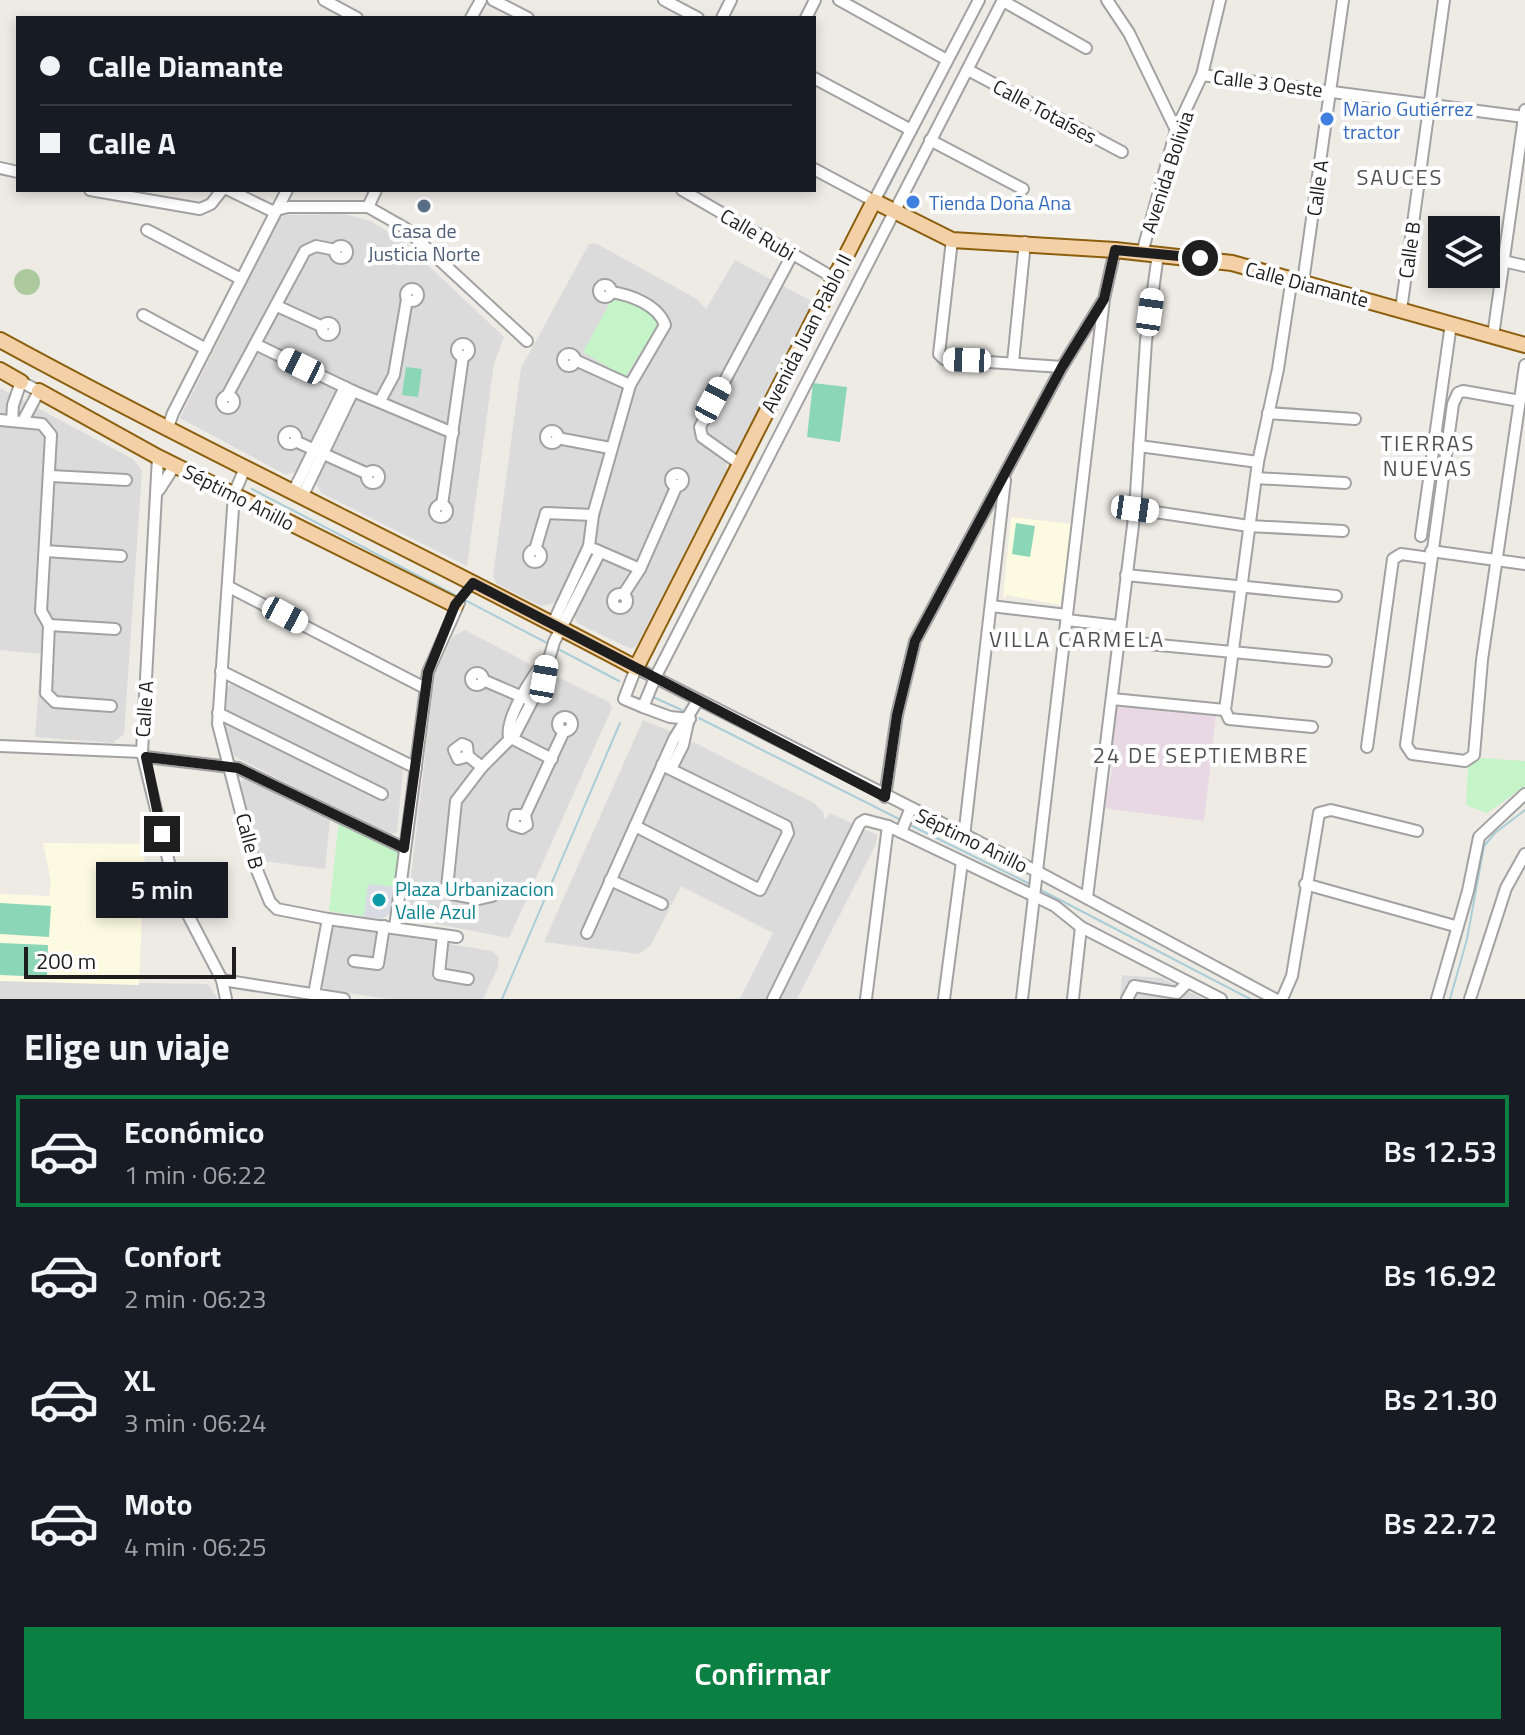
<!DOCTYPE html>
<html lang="es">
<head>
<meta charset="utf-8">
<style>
	body { margin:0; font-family:"Titillium Web",sans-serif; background:#20242c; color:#f1f3f6; height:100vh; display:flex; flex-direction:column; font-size:30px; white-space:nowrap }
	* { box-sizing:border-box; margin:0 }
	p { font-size:26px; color:#9ea1a6 }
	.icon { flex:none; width:44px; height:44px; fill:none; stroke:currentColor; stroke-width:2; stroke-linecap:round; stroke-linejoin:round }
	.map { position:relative; height:999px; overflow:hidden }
	.panel { display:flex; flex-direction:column; background:#171b24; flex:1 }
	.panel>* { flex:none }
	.top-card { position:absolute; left:16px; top:16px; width:800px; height:176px; border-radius:0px; box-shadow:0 4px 12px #0003; display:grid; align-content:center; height:176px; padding:0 24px; background:#171b24 }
	.tools { position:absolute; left:1428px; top:216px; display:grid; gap:16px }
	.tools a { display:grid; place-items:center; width:72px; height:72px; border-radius:0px; background:#171b24; box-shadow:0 4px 12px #0003; font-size:40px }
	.scale { position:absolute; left:24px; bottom:20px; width:212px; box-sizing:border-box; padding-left:8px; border:4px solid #1e1e1e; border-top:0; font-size:22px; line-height:28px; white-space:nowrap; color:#1e1e1e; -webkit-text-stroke:6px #fff; paint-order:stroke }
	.end { position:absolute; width:36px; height:36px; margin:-18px; border:10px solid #1e1e1e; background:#fff; box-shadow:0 0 0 4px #fff }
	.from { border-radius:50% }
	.bubble { position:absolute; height:56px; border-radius:0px; background:#171b24; box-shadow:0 4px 12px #0003; font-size:26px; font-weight:600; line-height:56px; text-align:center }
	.car { position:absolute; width:24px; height:48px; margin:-24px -12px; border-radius:10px; box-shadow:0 0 6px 2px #0007; background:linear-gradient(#fff 24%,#345 0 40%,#fff 0 76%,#345 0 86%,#fff 0) }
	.top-card b { display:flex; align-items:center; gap:28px; height:76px; font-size:30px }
	.top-card b+b { border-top:2px solid #363941 }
	.top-card i { width:20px; height:20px; background:#f1f3f6 }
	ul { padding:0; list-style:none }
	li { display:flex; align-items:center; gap:24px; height:112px; margin:0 16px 12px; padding:0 8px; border:4px solid transparent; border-radius:0px }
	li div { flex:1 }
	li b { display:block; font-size:30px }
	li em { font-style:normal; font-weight:600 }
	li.active { border-color:#0b8043 }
	li>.icon { width:72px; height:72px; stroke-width:1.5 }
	h2 { padding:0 24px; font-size:36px; line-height:96px }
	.action { display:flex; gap:16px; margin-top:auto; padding:16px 24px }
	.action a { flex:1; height:92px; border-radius:0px; background:#0b8043; color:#fff; font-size:32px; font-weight:600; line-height:92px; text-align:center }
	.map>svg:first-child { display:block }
	.residential { fill:#dcdbdb }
	.industrial { fill:#e7d8e4 }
	.education { fill:#fcfbe1 }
	.forest { fill:#acca9e }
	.park { fill:#c6f4c9 }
	.pitch { fill:#8bd6b7 }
	.plaza { fill:#dadae4 }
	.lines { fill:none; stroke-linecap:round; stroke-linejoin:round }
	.stream { stroke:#aaced8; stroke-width:2 }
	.minor-casing { stroke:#a2a2a2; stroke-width:14 }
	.major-casing { stroke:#8b5f0e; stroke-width:18 }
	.minor { stroke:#fff; stroke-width:10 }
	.major { stroke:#f3d0a6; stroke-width:14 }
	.route { stroke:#1e1e1e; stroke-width:10 }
	.shop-dot { fill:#3f7fe0; stroke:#fff; stroke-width:3 }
	.service-dot { fill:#5c6f8a; stroke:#fff; stroke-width:3 }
	.culture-dot { fill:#0f9aa8; stroke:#fff; stroke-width:3 }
	.labels { text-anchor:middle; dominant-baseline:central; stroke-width:8; stroke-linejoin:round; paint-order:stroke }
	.street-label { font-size:20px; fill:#1e1e1e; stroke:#fff }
	.shop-label { font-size:20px; fill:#366cbe; stroke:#fff; text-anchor:start }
	.service-label { font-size:20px; fill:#4e5e75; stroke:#fff }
	.culture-label { font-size:20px; fill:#0d838f; stroke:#fff; text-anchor:start }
	.neighbourhood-label { font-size:22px; letter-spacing:2px; fill:#515151; stroke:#fff }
</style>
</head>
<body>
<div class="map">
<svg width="1525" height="999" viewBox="0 0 1525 999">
	<rect width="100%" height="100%" fill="#eeebe5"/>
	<g class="residential">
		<path d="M345 214 370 221 399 238 504 337 494 363 467 566 321 493 313 477 299 471 286 475 180 418 279 219 284 215Z"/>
		<path d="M589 244H597L697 299 706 309 735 260 815 303 735 462 726 461 727 470 637 645 631 649 577 623 573 612 563 606 554 603 541 606 497 584 493 576 521 368Z"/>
		<path d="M0 388 133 459 142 470 124 734 113 743 35 737 41 654 0 650Z"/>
		<path d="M465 630 530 664 534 675 543 680 554 676 560 678 609 702 612 708 509 938 406 918 435 673 453 636Z"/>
		<path d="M231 684 403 769 397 832 389 835 234 756 223 724 227 723 226 688Z"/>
		<path d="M643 720 670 731 683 745 693 742 814 803 823 812 825 820 830 813 877 835 876 844 797 999H740L773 933 681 886 651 945 639 954 544 942Z"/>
		<path d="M246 778 330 820 325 869 255 860 236 786Z"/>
		<path d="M334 924 377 931 382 936 388 934 492 951 499 957 498 967 483 999H388L327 990 319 984 330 925Z"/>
		<path d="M1122 975 1162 978 1203 999H1120Z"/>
		<path d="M0 981 208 984 218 999H0Z"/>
	</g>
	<path class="industrial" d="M1115 706 1216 715 1204 821 1104 808 1112 771 1110 759Z"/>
	<g class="education">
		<path d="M1011 517 1073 524 1060 605 1007 595 1003 599Z"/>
		<path d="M43 843 145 844 139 985 0 981V894L49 896 51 881Z"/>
	</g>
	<circle class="forest" cx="27" cy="282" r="13"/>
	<g class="park">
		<path d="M621 296 659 317 660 322 625 377 583 352 610 303Z"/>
		<path d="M1482 758 1525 761V786L1487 813 1466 805 1468 765Z"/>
		<path d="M339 819 399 849 390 913 382 919 329 911Z"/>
	</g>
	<g class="pitch">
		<path d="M406 367 422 369 418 397 402 395Z"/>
		<path d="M813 383 847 387 840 442 807 437Z"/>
		<path d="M1016 523 1035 526 1030 557 1012 554Z"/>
		<path d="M0 903 51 906 49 937 0 934Z"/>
		<path d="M0 943 48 945 47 977 0 975Z"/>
	</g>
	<path class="plaza" d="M368 884 394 887 390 913 382 919 364 917Z"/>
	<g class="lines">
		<g class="stream">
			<path d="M882 200 943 80"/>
			<path d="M792 378 820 323"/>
			<path d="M252 489 549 644"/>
			<path d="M558 649 619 681"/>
			<path d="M653 697 684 711"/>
			<path d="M699 718 901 820"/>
			<path d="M910 825 1030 884"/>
			<path d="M1039 889 1250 999"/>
			<path d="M502 999 620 723"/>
			<path d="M1450 999 1467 939 1484 846 1495 833 1525 810"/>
		</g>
		<defs>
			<g id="minor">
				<path d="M324 0 357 18"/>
				<path d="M493 0 528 18"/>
				<path d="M664 0 698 18"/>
				<path d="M839 0 947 60"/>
				<path d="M1107 0 1129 33 1176 130"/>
				<path d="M1003 1 1086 48"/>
				<path d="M471 18 481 0"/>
				<path d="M722 18 731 0"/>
				<path d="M806 18 815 0"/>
				<path d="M968 70 1122 152"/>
				<path d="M1202 75 1524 117"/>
				<path d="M814 78 911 130"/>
				<path d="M930 140 1023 189"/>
				<path d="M0 168 18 172"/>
				<path d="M814 169 874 201 979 0"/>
				<path d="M90 190 200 209 211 204 222 190"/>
				<path d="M229 190 272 211 288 207H368L405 228 527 341"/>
				<path d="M682 190 834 278"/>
				<path d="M368 207 376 190"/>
				<path d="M147 230 241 279"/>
				<path d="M952 240 939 354 944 359 1062 367"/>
				<circle cx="341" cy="252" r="6"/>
				<path d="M1142 253 1176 130 1202 75 1220 0"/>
				<path d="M1503 261 1525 266"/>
				<path d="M1292 277 1278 369 1258 462 1225 710 1229 719 1312 727"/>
				<path d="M1303 282 1343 0"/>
				<circle cx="605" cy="291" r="6"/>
				<circle cx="412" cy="295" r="6"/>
				<path d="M277 306 323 327"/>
				<path d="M1401 310 1444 0"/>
				<path d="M143 315 206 349"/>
				<circle cx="328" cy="329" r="6"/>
				<path d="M1493 336 1525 110"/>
				<circle cx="463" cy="350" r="6"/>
				<path d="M257 345 353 391 453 433"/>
				<circle cx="569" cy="360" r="6"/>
				<path d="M575 360 630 385"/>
				<path d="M1013 362 1025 242"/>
				<path d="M227 396 305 251 316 246 336 250"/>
				<circle cx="228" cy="402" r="6"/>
				<path d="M380 401 394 375 407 299"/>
				<path d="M1520 401 1463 391 1458 393 1453 404 1406 745 1412 754 1465 761 1474 755 1482 660 1525 365"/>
				<path d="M1268 413 1355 419"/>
				<path d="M0 420 42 424 51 435 41 611 49 625 46 693 55 702 111 706"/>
				<path d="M12 421 13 405 21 382 39 391 23 421"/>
				<path d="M167 430 173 413 287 190"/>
				<circle cx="552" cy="437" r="6"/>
				<circle cx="290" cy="438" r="6"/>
				<path d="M557 438 610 448"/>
				<path d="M295 441 368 474"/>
				<path d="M1139 446 1258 462"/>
				<path d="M158 457 142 752 171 871 186 911 222 980 226 999"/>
				<path d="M740 464 702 437 700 427 792 255"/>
				<path d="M245 468 234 494 218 724 254 863 270 902 277 909 328 919 457 937"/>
				<circle cx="373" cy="477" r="6"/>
				<circle cx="677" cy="480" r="6"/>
				<path d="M51 476 126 480"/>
				<path d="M1256 478 1345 483"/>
				<path d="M159 490 175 465"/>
				<path d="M294 490 345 387"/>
				<path d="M303 495 353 391"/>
				<path d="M442 505 463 356"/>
				<circle cx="441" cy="511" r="6"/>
				<path d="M1135 509 1249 526 1343 531"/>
				<path d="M1421 536 1451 324"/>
				<path d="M594 549 640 569"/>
				<path d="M535 550 546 513 593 515"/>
				<circle cx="535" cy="556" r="6"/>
				<path d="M45 551 121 556"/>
				<path d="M1431 551 1525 564"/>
				<path d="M1126 575 1336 596"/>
				<path d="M229 587 425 688"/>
				<circle cx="620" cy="601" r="7"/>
				<path d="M623 595 640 569 677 485"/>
				<path d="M991 606 1067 615"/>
				<path d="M1067 620 1118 626"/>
				<path d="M553 623 589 546 593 515 630 385 665 325C658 305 631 295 611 292"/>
				<path d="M49 625 115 629"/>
				<path d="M1117 641 1326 661"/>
				<path d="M221 671 416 768"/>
				<circle cx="477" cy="679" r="6"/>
				<path d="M483 680 527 699"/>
				<path d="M1112 699 1225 710"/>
				<path d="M643 707 624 699 636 668 1038 872 1275 999"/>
				<path d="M218 713 382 794"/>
				<circle cx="565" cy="724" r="7"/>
				<path d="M690 719 670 717 643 707 655 678 1003 0"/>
				<path d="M509 737C505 718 533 675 545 661"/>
				<path d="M509 737 552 759"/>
				<path d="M0 746 142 752"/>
				<path d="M1367 747 1393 559 1401 554 1430 558"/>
				<path d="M468 756 458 759 454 750 462 744 467 746 468 756 482 767"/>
				<path d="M146 757 238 768 404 848"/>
				<path d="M671 769 683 745 688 722"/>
				<path d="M885 797 897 715 915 641 1062 367 1102 302"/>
				<path d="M525 815H515L513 825 522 828 527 825 525 815 564 731"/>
				<path d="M635 826 760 890 788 833 786 826 662 765"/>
				<path d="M901 832 910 810"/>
				<path d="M964 837 1005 480"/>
				<path d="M610 880 662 904"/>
				<path d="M1305 884 1455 926"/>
				<path d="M492 896 479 899 452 894 447 888 456 801 482 767 515 734 543 680 554 642 600 552"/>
				<path d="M1087 898 1135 509 1146 341 1158 254"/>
				<path d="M395 928 428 672 459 603"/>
				<path d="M587 933 674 739 698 700"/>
				<path d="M443 935 439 974 468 979"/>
				<path d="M354 961 378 964 384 926"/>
				<path d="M222 980 344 999"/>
				<path d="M314 994 328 919"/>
				<path d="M773 999 860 823 865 820 888 826 1055 906 1081 927 1221 999"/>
				<path d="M866 999 888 826"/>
				<path d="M944 999 962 862"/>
				<path d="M1022 999 1104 299 1115 250"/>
				<path d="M1073 999 1081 927"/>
				<path d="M1127 999 1134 986 1177 993 1187 983"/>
				<path d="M1282 999 1292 976 1319 813 1331 810 1417 831"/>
				<path d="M1437 999 1468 891 1479 837 1525 794"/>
				<path d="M1470 999 1506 888 1525 854"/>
			</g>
			<g id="major">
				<path d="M0 340C209 454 425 555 636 668L874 201 952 240 1115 250 1232 263 1525 345"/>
				<path d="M0 370 21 382"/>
				<path d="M39 391 158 457 455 605"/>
			</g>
		</defs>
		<use href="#minor" class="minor-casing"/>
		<use href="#major" class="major-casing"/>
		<use href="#minor" class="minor"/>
		<use href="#major" class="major"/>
	</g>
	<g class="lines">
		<path class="route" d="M162 834 146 757 238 768 404 848 428 672 455 605 473 583 885 797 897 715 915 641 1062 367 1104 299 1115 250 1200 258"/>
	</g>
	<g class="shop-dot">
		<circle cx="1327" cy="119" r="8"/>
		<circle cx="913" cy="202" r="8"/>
	</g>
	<circle class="service-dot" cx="424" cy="206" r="8"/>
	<circle class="culture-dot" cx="379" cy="900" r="8"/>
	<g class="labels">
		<g class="street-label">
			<text transform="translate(1268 83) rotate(7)">Calle 3 Oeste</text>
			<text transform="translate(1045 111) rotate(28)">Calle Totaíses</text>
			<text transform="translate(1167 172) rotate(-72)">Avenida Bolivia</text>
			<text transform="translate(1317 188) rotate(-82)">Calle A</text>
			<text transform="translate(758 234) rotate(30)">Calle Rubi</text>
			<text transform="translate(1409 250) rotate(-82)">Calle B</text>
			<text transform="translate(1307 284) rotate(15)">Calle Diamante</text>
			<text transform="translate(806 333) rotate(-63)">Avenida Juan Pablo II</text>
			<text transform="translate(239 497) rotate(27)">Séptimo Anillo</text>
			<text transform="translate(144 709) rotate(-86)">Calle A</text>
			<text transform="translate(972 840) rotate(26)">Séptimo Anillo</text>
			<text transform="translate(250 841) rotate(75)">Calle B</text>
		</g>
		<g class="shop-label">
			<text x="1343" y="108">Mario Gutiérrez<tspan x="1343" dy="23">tractor</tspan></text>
			<text x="929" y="202">Tienda Doña Ana</text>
		</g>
		<g class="service-label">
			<text x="424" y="230">Casa de<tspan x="424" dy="23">Justicia Norte</tspan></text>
		</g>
		<g class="culture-label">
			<text x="395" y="888">Plaza Urbanizacion<tspan x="395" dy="23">Valle Azul</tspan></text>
		</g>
		<g class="neighbourhood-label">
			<text x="1400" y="177">SAUCES</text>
			<text x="1428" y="443">TIERRAS<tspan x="1428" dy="25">NUEVAS</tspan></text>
			<text x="1077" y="639">VILLA CARMELA</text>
			<text x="1201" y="755">24 DE SEPTIEMBRE</text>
		</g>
	</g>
</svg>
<div class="tools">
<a><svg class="icon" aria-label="layers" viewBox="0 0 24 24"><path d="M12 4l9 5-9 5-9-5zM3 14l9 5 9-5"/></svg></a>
</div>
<div class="scale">200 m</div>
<i class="end from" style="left:1200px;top:258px"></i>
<i class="end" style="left:162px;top:834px"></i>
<div class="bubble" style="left:96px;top:862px;width:132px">5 min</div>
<i class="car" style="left:1150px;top:312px;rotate:8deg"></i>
<i class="car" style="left:967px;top:360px;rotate:272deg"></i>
<i class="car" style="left:301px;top:366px;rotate:296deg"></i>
<i class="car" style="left:713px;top:400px;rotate:28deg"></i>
<i class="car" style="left:1135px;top:509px;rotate:98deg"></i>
<i class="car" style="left:285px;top:615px;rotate:118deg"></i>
<i class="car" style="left:544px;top:679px;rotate:10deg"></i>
<div class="top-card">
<b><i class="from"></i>Calle Diamante</b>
<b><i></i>Calle A</b>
</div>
</div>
<section class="panel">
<h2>Elige un viaje</h2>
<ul>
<li class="active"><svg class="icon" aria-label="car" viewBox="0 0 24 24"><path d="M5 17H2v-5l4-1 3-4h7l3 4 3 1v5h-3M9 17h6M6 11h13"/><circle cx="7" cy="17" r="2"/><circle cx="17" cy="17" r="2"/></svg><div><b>Económico</b><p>1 min · 06:22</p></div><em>Bs 12.53</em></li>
<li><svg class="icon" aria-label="car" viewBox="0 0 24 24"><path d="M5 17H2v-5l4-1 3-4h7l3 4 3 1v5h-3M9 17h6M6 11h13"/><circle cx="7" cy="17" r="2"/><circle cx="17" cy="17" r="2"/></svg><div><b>Confort</b><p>2 min · 06:23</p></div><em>Bs 16.92</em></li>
<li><svg class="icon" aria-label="car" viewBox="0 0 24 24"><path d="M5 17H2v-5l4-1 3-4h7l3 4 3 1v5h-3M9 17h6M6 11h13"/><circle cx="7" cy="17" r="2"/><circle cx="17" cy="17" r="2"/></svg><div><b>XL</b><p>3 min · 06:24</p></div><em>Bs 21.30</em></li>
<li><svg class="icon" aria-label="car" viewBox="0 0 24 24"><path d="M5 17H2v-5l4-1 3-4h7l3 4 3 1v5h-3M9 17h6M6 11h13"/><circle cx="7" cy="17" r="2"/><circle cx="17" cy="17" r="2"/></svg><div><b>Moto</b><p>4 min · 06:25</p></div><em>Bs 22.72</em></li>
</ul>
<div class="action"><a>Confirmar</a></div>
</section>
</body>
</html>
